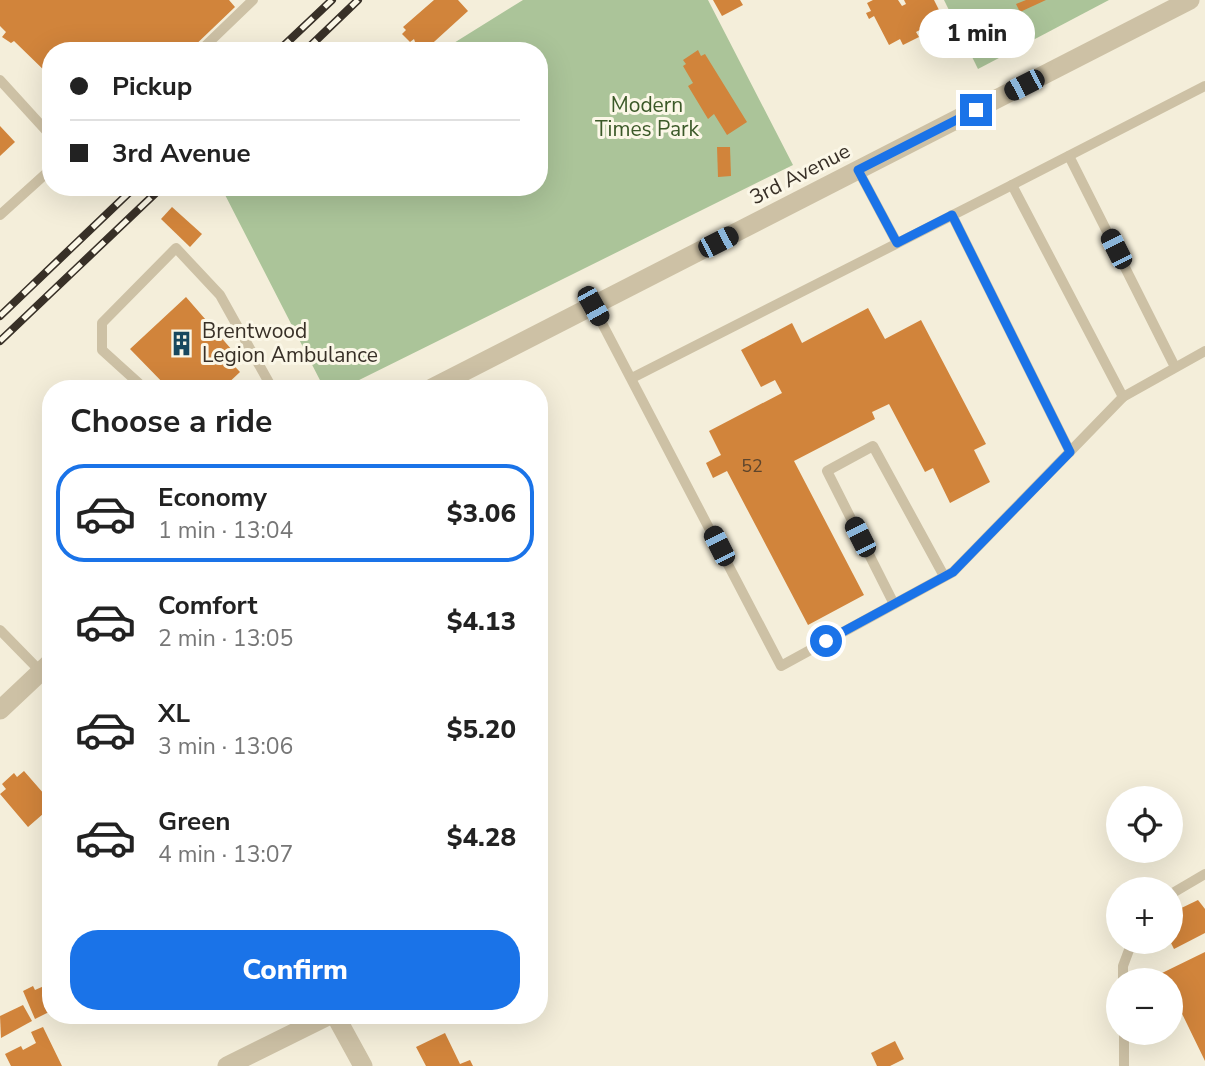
<!DOCTYPE html>
<html lang="en">
<head>
<meta charset="utf-8">
<style>
	body { margin:0; font-family:"Nunito Sans",sans-serif; background:#f2f2f2; color:#222; height:100vh; display:flex; flex-direction:column; font-size:26px; white-space:nowrap }
	* { box-sizing:border-box; margin:0 }
	p { font-size:23px; color:#767676 }
	.icon { flex:none; width:38px; height:38px; fill:none; stroke:currentColor; stroke-width:2; stroke-linecap:round; stroke-linejoin:round }
	.map { position:relative; flex:1; overflow:hidden }
	.sheet { position:absolute; left:42px; top:380px; width:506px; height:644px; display:flex; flex-direction:column; background:#fff; border-radius:28px; box-shadow:0 7px 28px #0002 }
	.sheet>* { flex:none }
	.guide { position:absolute; left:42px; top:42px; width:506px; height:154px; border-radius:28px; box-shadow:0 7px 28px #0002; display:grid; align-content:center; height:154px; padding:0 28px; background:#fff }
	.fabs { position:absolute; left:1106px; top:786px; display:grid; gap:14px }
	.fabs a { display:grid; place-items:center; width:77px; height:77px; border-radius:50%; background:#fff; box-shadow:0 7px 28px #0002; font-size:35px }
	.end { position:absolute; width:32px; height:32px; margin:-16px; border:9px solid #1a73e8; background:#fff; box-shadow:0 0 0 4px #fff }
	.from { border-radius:50% }
	.bubble { position:absolute; height:49px; border-radius:24px; background:#fff; box-shadow:0 7px 28px #0002; font-size:23px; font-weight:800; line-height:49px; text-align:center }
	.car { position:absolute; width:21px; height:42px; margin:-21px -10px; border-radius:9px; box-shadow:0 0 5px 2px #0007; background:linear-gradient(#222 24%,#8ab4d8 0 40%,#222 0 76%,#8ab4d8 0 86%,#222 0) }
	.guide b { display:flex; align-items:center; gap:24px; height:66px; font-size:26px }
	.guide b+b { border-top:2px solid #e0e0e0 }
	.guide i { width:18px; height:18px; background:#222 }
	ul { padding:0; list-style:none }
	li { display:flex; align-items:center; gap:21px; height:98px; margin:0 14px 10px; padding:0 14px; border:4px solid transparent; border-radius:28px }
	li div { flex:1 }
	li b { display:block; font-size:26px }
	li em { font-style:normal; font-weight:800 }
	li.current { border-color:#1a73e8 }
	li>.icon { width:63px; height:63px; stroke-width:1.5 }
	h2 { padding:0 28px; font-size:32px; line-height:84px }
	.action { display:flex; gap:14px; margin-top:auto; padding:14px 28px }
	.action a { flex:1; height:80px; border-radius:28px; background:#1a73e8; color:#fff; font-size:28px; font-weight:800; line-height:80px; text-align:center }
	.map>svg:first-child { display:block }
	.green { fill:#abc499 }
	.building { fill:#d1843b }
	.lines { fill:none; stroke-linecap:round; stroke-linejoin:round }
	.service { stroke:#cdc1a5; stroke-width:10 }
	.minor { stroke:#cdc1a5; stroke-width:19 }
	.tertiary { stroke:#cdc1a5; stroke-width:19 }
	.rail-casing { stroke:#383027; stroke-width:8 }
	.rail { stroke:#fbf7e7; stroke-width:5; stroke-dasharray:16; stroke-linecap:butt }
	.route { stroke:#1a73e8; stroke-width:9 }
	.labels { text-anchor:middle; dominant-baseline:central; stroke-width:6; stroke-linejoin:round; paint-order:stroke }
	.number-label { font-size:18px; fill:#5e452c }
	.park-label { font-size:21px; fill:#3b5928; stroke:#fbf7e7 }
	.street-label { font-size:21px; fill:#383027; stroke:#fbf7e7 }
	.poi-label { font-size:21px; fill:#383027; stroke:#fbf7e7; text-anchor:start }
</style>
</head>
<body>
<div class="map">
<svg width="1205" height="1066" viewBox="0 0 1205 1066">
	<rect width="100%" height="100%" fill="#f4eeda"/>
	<g class="green">
		<path d="M523 0H708L793 165 343 388H324L221 187H539V51H441Z"/>
		<path d="M944 0H1109L978 69Z"/>
	</g>
	<g class="building">
		<path d="M0 0H229L235 7 189 51H51V77L14 41 11 43 2 37 6 32 0 26Z"/>
		<path d="M434 0H458L468 11 424 51H418L414 39 410 42 402 34 406 30 403 27Z"/>
		<path d="M713 0H740L743 5 722 16Z"/>
		<path d="M873 0H898L902 6 906 4 904 0H934L943 18 916 32 919 37 903 45 900 39 889 45 874 16 869 19 866 13 871 11 867 3Z"/>
		<path d="M1026 0H1046L1020 12 1016 4Z"/>
		<path d="M698 50 701 56 705 54 747 122 727 135 714 114 708 119 688 86 693 83 683 66 686 64 683 60Z"/>
		<path d="M0 126 15 142 0 156Z"/>
		<path d="M717 147H730L731 176 718 177Z"/>
		<path d="M172 207 202 234 190 247 161 219Z"/>
		<path d="M186 297 232 350 225 356 240 372 223 388H184L181 386 168 388 130 349Z"/>
		<path d="M868 308 885 339 921 320 986 444 974 450 990 482 950 503 933 468 925 472 889 404 872 412 875 419 794 461 864 595 808 625 727 471 713 478 706 463 721 455 709 431 782 393 775 380 761 387 741 350 792 323 802 343Z"/>
		<path d="M24 771 51 802V807L28 827 0 794 6 789 2 784 14 773 17 777Z"/>
		<path d="M1198 900 1205 909V933L1174 949 1171 943V913Z"/>
		<path d="M1205 952V1061L1171 991V980H1165L1162 973Z"/>
		<path d="M33 986 35 990 44 986 51 1000V1011L35 1019 23 991Z"/>
		<path d="M23 1005 32 1021 1 1038 0 1016Z"/>
		<path d="M43 1027 62 1066H11L5 1054 21 1046 23 1050 36 1043 31 1032Z"/>
		<path d="M445 1033 460 1064 470 1060 473 1066H426L416 1047Z"/>
		<path d="M895 1041 904 1059 890 1066H877L871 1053Z"/>
	</g>
	<g class="lines">
		<g class="service">
			<path d="M200 51 253 0"/>
			<path d="M0 80 51 136"/>
			<path d="M1069 156 1175 367"/>
			<path d="M858 170 897 243"/>
			<path d="M1012 185 1205 86"/>
			<path d="M0 215 51 169"/>
			<path d="M952 215 1070 452"/>
			<path d="M593 306 781 666 953 572 1123 397"/>
			<path d="M632 378 1012 185 1123 397 1205 351"/>
			<path d="M144 388 102 350V323L176 248 220 295 272 388"/>
			<path d="M894 604 827 471 873 446 944 576"/>
			<path d="M0 630 41 672"/>
			<path d="M1171 894 1205 874"/>
			<path d="M1123 980V966L1132 942"/>
			<path d="M1124 1032V1066"/>
		</g>
		<g class="minor">
			<path d="M335 1015 363 1066"/>
			<path d="M227 1066 330 1015"/>
		</g>
		<g class="tertiary">
			<path d="M432 388 1190 0"/>
			<path d="M0 710 51 662"/>
		</g>
		<defs>
			<g id="rail">
				<path d="M278 51 332 0"/>
				<path d="M305 51 358 0"/>
				<path d="M0 316 135 187"/>
				<path d="M0 341 162 187"/>
			</g>
		</defs>
		<use href="#rail" class="rail-casing"/>
		<use href="#rail" class="rail"/>
	</g>
	<g class="lines">
		<path class="route" d="M826 641 953 572 1070 452 952 215 897 243 858 170 976 110"/>
	</g>
	<defs>
		<symbol id="building-bare" viewBox="-9 -9 18 18"><path d="M-4-6H4V6H1V3H-1V6H-4ZM-2.5-4.3h1.7v1.8h-1.7ZM.8-4.3h1.7v1.8H.8ZM-2.5-1h1.7V.8h-1.7ZM.8-1h1.7V.8H.8Z" fill="#18485e" stroke="#fbf7e7" stroke-width="2.5" paint-order="stroke"/></symbol>
	</defs>
	<g fill-rule="evenodd">
		<use href="#building-bare" x="164" y="326" width="35" height="35"/>
	</g>
	<g class="labels">
		<g class="number-label">
			<text x="752" y="466">52</text>
		</g>
		<g class="park-label">
			<text x="647" y="105">Modern<tspan x="647" dy="24">Times Park</tspan></text>
		</g>
		<g class="street-label">
			<text transform="translate(800 174) rotate(-27)">3rd Avenue</text>
		</g>
		<g class="poi-label">
			<text x="202" y="331">Brentwood<tspan x="202" dy="24">Legion Ambulance</tspan></text>
		</g>
	</g>
</svg>
<div class="fabs">
<a><svg class="icon" aria-label="locate" viewBox="0 0 24 24"><circle cx="12" cy="12" r="6"/><path d="M12 2v4M12 18v4M2 12h4M18 12h4"/></svg></a>
<a>+</a>
<a>−</a>
</div>
<i class="end from" style="left:826px;top:641px"></i>
<i class="end" style="left:976px;top:110px"></i>
<div class="bubble" style="left:919px;top:9px;width:116px">1 min</div>
<i class="car" style="left:1024px;top:85px;rotate:243deg"></i>
<i class="car" style="left:718px;top:242px;rotate:63deg"></i>
<i class="car" style="left:1116px;top:249px;rotate:333deg"></i>
<i class="car" style="left:593px;top:306px;rotate:151deg"></i>
<i class="car" style="left:860px;top:537px;rotate:333deg"></i>
<i class="car" style="left:719px;top:546px;rotate:333deg"></i>
<div class="guide">
<b><i class="from"></i>Pickup</b>
<b><i></i>3rd Avenue</b>
</div>
<section class="sheet">
<h2>Choose a ride</h2>
<ul>
<li class="current"><svg class="icon" aria-label="car" viewBox="0 0 24 24"><path d="M5 17H2v-5l4-1 3-4h7l3 4 3 1v5h-3M9 17h6M6 11h13"/><circle cx="7" cy="17" r="2"/><circle cx="17" cy="17" r="2"/></svg><div><b>Economy</b><p>1 min · 13:04</p></div><em>$3.06</em></li>
<li><svg class="icon" aria-label="car" viewBox="0 0 24 24"><path d="M5 17H2v-5l4-1 3-4h7l3 4 3 1v5h-3M9 17h6M6 11h13"/><circle cx="7" cy="17" r="2"/><circle cx="17" cy="17" r="2"/></svg><div><b>Comfort</b><p>2 min · 13:05</p></div><em>$4.13</em></li>
<li><svg class="icon" aria-label="car" viewBox="0 0 24 24"><path d="M5 17H2v-5l4-1 3-4h7l3 4 3 1v5h-3M9 17h6M6 11h13"/><circle cx="7" cy="17" r="2"/><circle cx="17" cy="17" r="2"/></svg><div><b>XL</b><p>3 min · 13:06</p></div><em>$5.20</em></li>
<li><svg class="icon" aria-label="car" viewBox="0 0 24 24"><path d="M5 17H2v-5l4-1 3-4h7l3 4 3 1v5h-3M9 17h6M6 11h13"/><circle cx="7" cy="17" r="2"/><circle cx="17" cy="17" r="2"/></svg><div><b>Green</b><p>4 min · 13:07</p></div><em>$4.28</em></li>
</ul>
<div class="action"><a>Confirm</a></div>
</section>
</div>
</body>
</html>
